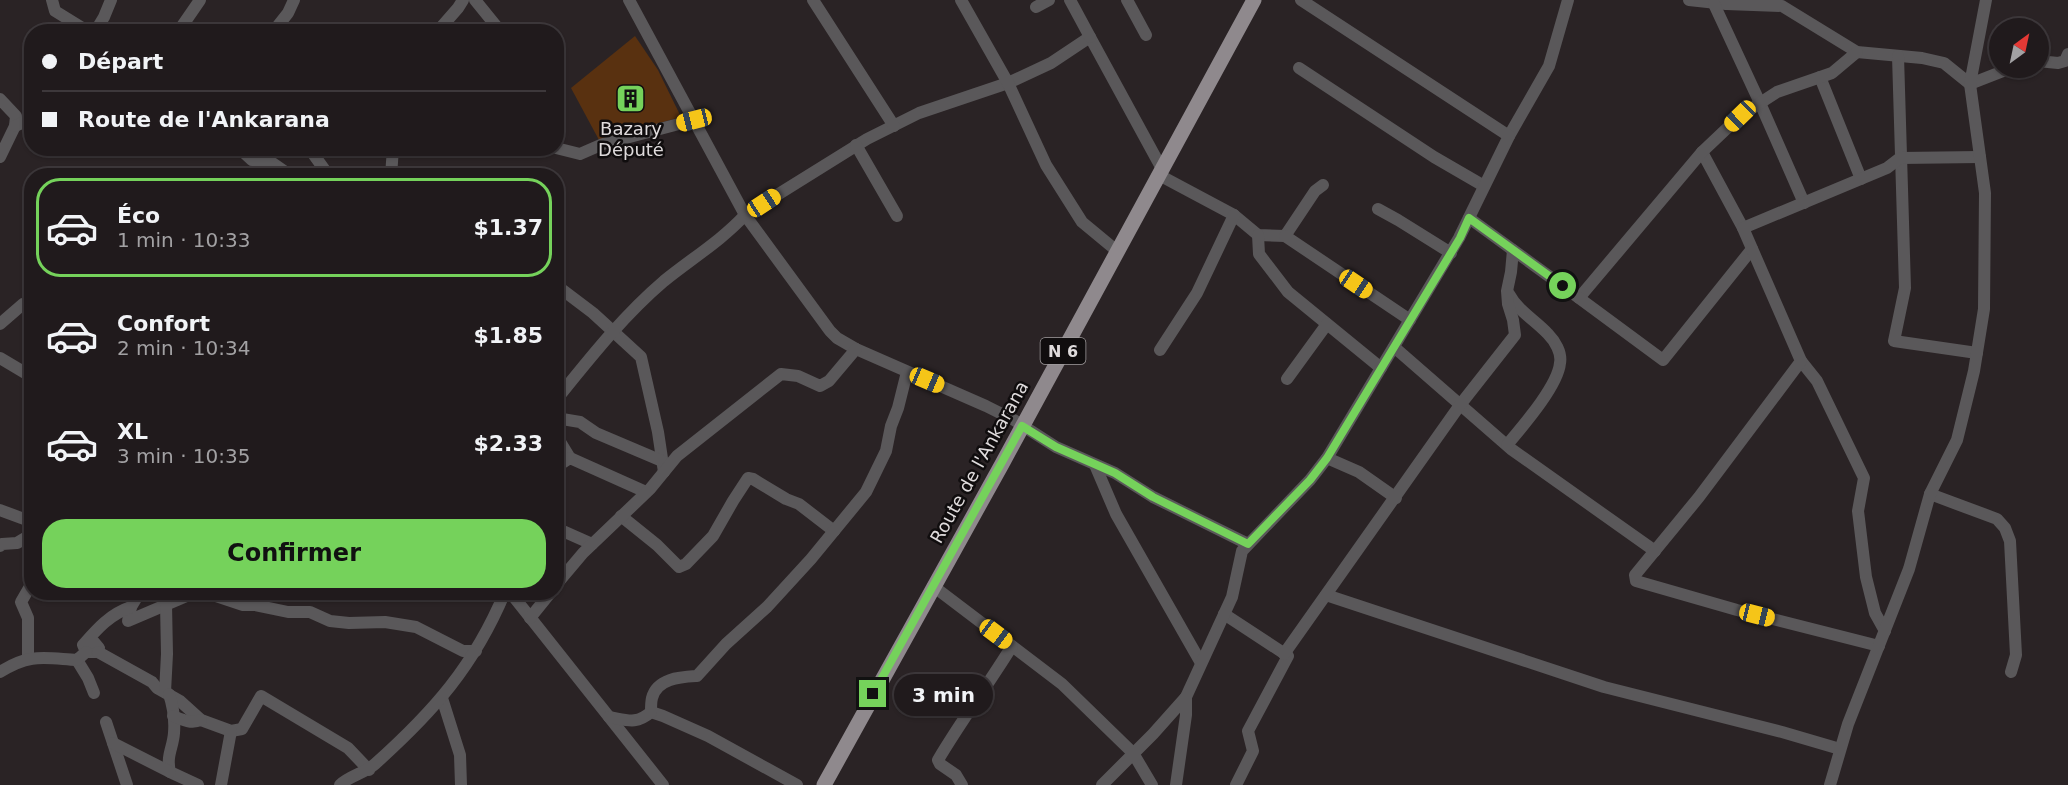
<!DOCTYPE html>
<html lang="fr">
<head>
<meta charset="utf-8">
<style>
	body { margin:0; font-family:"DejaVu Sans",sans-serif; background:#282325; color:#f1f3f6; height:100vh; display:flex; flex-direction:column; font-size:22px; white-space:nowrap }
	* { box-sizing:border-box; margin:0 }
	p { font-size:20px; color:#a2a1a3 }
	.icon { flex:none; width:33px; height:33px; fill:none; stroke:currentColor; stroke-width:2; stroke-linecap:round; stroke-linejoin:round }
	.map { position:relative; flex:1; overflow:hidden }
	.side { position:absolute; left:24px; top:168px; width:540px; height:432px; display:flex; flex-direction:column; background:#201a1c; border-radius:24px; box-shadow:0 2px 4px #0004,0 0 0 2px #3d383b }
	.side>* { flex:none }
	.guide { position:absolute; left:24px; top:24px; width:540px; height:132px; border-radius:24px; box-shadow:0 2px 4px #0004,0 0 0 2px #3d383b; display:grid; align-content:center; height:132px; padding:0 18px; background:#201a1c }
	.needle { width:39px; rotate:33deg }
	.buttons { position:absolute; left:1989px; top:18px; display:grid; gap:12px }
	.buttons a { display:grid; place-items:center; width:60px; height:60px; border-radius:50%; background:#201a1c; box-shadow:0 2px 4px #0004,0 0 0 2px #3d383b; font-size:30px }
	.end { position:absolute; width:27px; height:27px; margin:-14px; border:8px solid #75d25b; background:#111; box-shadow:0 0 0 3px #111 }
	.from { border-radius:50% }
	.bubble { position:absolute; height:42px; border-radius:21px; background:#201a1c; box-shadow:0 2px 4px #0004,0 0 0 2px #3d383b; font-size:20px; font-weight:800; line-height:42px; text-align:center }
	.car { position:absolute; width:18px; height:36px; margin:-18px -9px; border-radius:8px; box-shadow:0 0 4px 2px #0007; background:linear-gradient(#f5c518 24%,#345 0 40%,#f5c518 0 76%,#345 0 86%,#f5c518 0) }
	.guide b { display:flex; align-items:center; gap:21px; height:57px; font-size:22px }
	.guide b+b { border-top:2px solid #3d383b }
	.guide i { width:15px; height:15px; background:#f1f3f6 }
	ul { padding:10px 0 0; list-style:none }
	li { display:flex; align-items:center; gap:18px; height:99px; margin:0 12px 9px; padding:0 6px; border:3px solid transparent; border-radius:24px }
	li div { flex:1 }
	li b { display:block; font-size:22px }
	li em { font-style:normal; font-weight:800 }
	li.on { border-color:#75d25b }
	li>.icon { width:54px; height:54px; stroke-width:1.5 }
	.primary-button { display:flex; gap:12px; margin-top:auto; padding:12px 18px }
	.primary-button a { flex:1; height:69px; border-radius:24px; background:#75d25b; color:#111; font-size:24px; font-weight:800; line-height:69px; text-align:center }
	.map>svg:first-child { display:block }
	.green { fill:#593110 }
	.lines { fill:none; stroke-linecap:round; stroke-linejoin:round }
	.minor { stroke:#5a585a; stroke-width:12 }
	.major { stroke:#8f898d; stroke-width:15 }
	.route { stroke:#75d25b; stroke-width:8 }
	.labels { text-anchor:middle; dominant-baseline:central; stroke-width:5; stroke-linejoin:round; paint-order:stroke }
	.shield { fill:#100d0e; stroke:#a19d9e; stroke-width:1.5 }
	.shield-label { font-size:16px; font-weight:bold; fill:#dfdbdc }
	.poi-label { font-size:18px; fill:#dfdbdc; stroke:#100d0e }
	.street-label { font-size:18px; fill:#dfdbdc; stroke:#100d0e }
</style>
</head>
<body>
<div class="map">
<svg width="2068" height="785" viewBox="0 0 2068 785">
	<rect width="100%" height="100%" fill="#2a2325"/>
	<path class="green" d="M635 36 658 70 681 117 599 140 571 88Z"/>
	<g class="lines">
		<g class="minor">
			<path d="M52 0 55 11 89 32"/>
			<path d="M475 0 501 32"/>
			<path d="M629 0 745 215 867 139 919 113 1008 83 1051 63 1090 37 1162 169"/>
			<path d="M813 0 894 126"/>
			<path d="M961 0 1008 83 1046 165 1082 222 1117 251"/>
			<path d="M1070 0 1090 37"/>
			<path d="M1127 0 1146 35"/>
			<path d="M1689 0 1726 4 1782 6 1857 52 1922 58 1944 63 1970 84 2011 68"/>
			<path d="M1714 4 1760 103 1804 203"/>
			<path d="M1036 7 1049 0"/>
			<path d="M95 32 104 17 111 0"/>
			<path d="M178 32 200 0"/>
			<path d="M273 32 288 13 294 0"/>
			<path d="M437 32 458 8 463 0"/>
			<path d="M1898 56 1905 288 1894 341 1977 353"/>
			<path d="M2038 61 2058 63 2065 61 2068 54"/>
			<path d="M1299 68 1434 157 1484 186"/>
			<path d="M1820 77 1861 179"/>
			<path d="M0 99 16 116 15 126 0 157"/>
			<path d="M15 126 32 119"/>
			<path d="M1509 136 1549 66 1568 0"/>
			<path d="M856 145 897 216"/>
			<path d="M239 148 252 160H268L291 176"/>
			<path d="M309 148 329 176"/>
			<path d="M556 148 580 154 603 144 694 120"/>
			<path d="M1702 152 1743 228"/>
			<path d="M1159 175 1234 215 1258 235 1285 236 1315 191 1323 185"/>
			<path d="M391 176 393 148"/>
			<path d="M1378 209 1398 220 1451 253"/>
			<path d="M1469 218 1579 298 1702 152 1740 116 1777 92 1832 73 1857 52"/>
			<path d="M1258 235 1259 254 1288 292 1381 368"/>
			<path d="M1285 236 1410 320"/>
			<path d="M556 285 593 313 641 357 658 432 664 472"/>
			<path d="M1579 298 1663 360 1752 249"/>
			<path d="M0 324 23 304"/>
			<path d="M1394 347 1511 449 1655 551"/>
			<path d="M1160 350 1197 293 1234 215"/>
			<path d="M0 358 32 377"/>
			<path d="M1801 361 1817 381 1864 478 1858 511 1866 577 1875 613 1885 631"/>
			<path d="M1287 379 1327 324"/>
			<path d="M556 400C590 358 623 316 664 281 691 259 721 241 745 215L830 331 837 338 856 349 986 406 1014 420 1056 447 1115 473 1153 497 1248 544"/>
			<path d="M556 418 580 422 596 433 662 461"/>
			<path d="M556 435 570 458"/>
			<path d="M1507 445C1522 427 1558 386 1560 363 1562 353 1555 341 1548 334 1535 320 1518 311 1509 294"/>
			<path d="M1327 458 1359 472 1396 498"/>
			<path d="M1095 465 1116 514 1201 663"/>
			<path d="M556 467 570 458 646 492"/>
			<path d="M1930 494 1997 519 2005 528 2010 541 2016 655 2011 672"/>
			<path d="M0 510 32 522"/>
			<path d="M621 516 657 545 679 567 686 564 713 536 733 501 748 478 753 479 786 499 799 504 834 531"/>
			<path d="M556 528 592 544"/>
			<path d="M0 546 2 544 17 543 32 534"/>
			<path d="M556 585 583 553 650 489 677 456 781 374 798 376 820 386 829 381 856 349"/>
			<path d="M933 586 1062 684 1133 753 1152 785"/>
			<path d="M140 592 131 607 128 621 196 592"/>
			<path d="M193 592 216 596 243 605H255L288 612H310L330 621 349 623 385 622 416 627 463 651H476"/>
			<path d="M510 592 663 785"/>
			<path d="M1326 595 1604 687 1782 732 1840 749"/>
			<path d="M1224 614 1288 656 1248 731 1253 751 1236 785"/>
			<path d="M530 618 551 592"/>
			<path d="M83 645 94 642 99 648 98 652H86L83 645C97 629 110 614 131 607"/>
			<path d="M1879 646 1737 610 1636 581 1635 575 1699 497 1801 361 1743 228 1887 168 1900 158 1980 157"/>
			<path d="M98 652 152 682 157 688 180 701 201 720 231 731 242 729 261 696 348 748 369 770"/>
			<path d="M1284 654 1460 405 1515 335 1513 320 1508 304 1507 291 1511 272 1513 250"/>
			<path d="M28 659V618L21 602 32 583"/>
			<path d="M77 660 88 678 94 693"/>
			<path d="M0 672C30 653 44 658 77 660L86 652"/>
			<path d="M165 692 167 654 166 604"/>
			<path d="M169 694C173 706 175 720 174 733 173 748 166 755 170 772L198 785"/>
			<path d="M442 698 460 755 461 785"/>
			<path d="M651 712 663 716 708 736 797 785"/>
			<path d="M173 716C183 720 191 724 201 720"/>
			<path d="M609 717C627 720 636 725 651 712 651 708 651 702 652 698 657 678 681 677 697 676L726 644 767 607 811 559 866 492 886 451 891 426 898 408 907 372"/>
			<path d="M106 722 127 785"/>
			<path d="M113 743 170 772"/>
			<path d="M221 785 231 731"/>
			<path d="M340 785C349 776 365 773 375 764 434 711 474 666 505 592"/>
			<path d="M962 785 956 775 940 764 938 760C961 721 988 685 1012 646"/>
			<path d="M1102 785 1153 734 1186 697"/>
			<path d="M1176 785 1186 715V697L1232 597 1242 551 1310 480 1327 458 1459 238 1509 136 1301 0"/>
			<path d="M1830 785 1848 724 1909 569 1930 494 1957 440 1974 371 1984 309 1985 193 1970 84 1986 0"/>
		</g>
		<path class="major" d="M824 785 1002 464 1254 0"/>
	</g>
	<g class="lines">
		<path class="route" d="M873 694 1022 426 1056 447 1115 473 1153 497 1248 544 1310 480 1327 458 1460 238 1469 218 1563 286"/>
	</g>
	<defs>
		<symbol id="building-square" viewBox="-11 -11 22 22"><rect x="-9" y="-9" width="18" height="18" rx="4" fill="#75d25b" stroke="#100d0e"/><path d="M-4-6H4V6H1V3H-1V6H-4ZM-2.5-4.3h1.7v1.8h-1.7ZM.8-4.3h1.7v1.8H.8ZM-2.5-1h1.7V.8h-1.7ZM.8-1h1.7V.8H.8Z" fill="#111"/></symbol>
	</defs>
	<g fill-rule="evenodd">
		<use href="#building-square" x="614" y="82" width="33" height="33"/>
	</g>
	<g class="labels">
		<rect class="shield" x="1040.5" y="338" width="45" height="26" rx="4.5"/>
		<g class="shield-label">
			<text x="1063" y="351">N 6</text>
		</g>
		<g class="poi-label">
			<text x="631" y="128">Bazary<tspan x="631" dy="21">Député</tspan></text>
		</g>
		<g class="street-label">
			<text transform="translate(979 462) rotate(-61)">Route de l'Ankarana</text>
		</g>
	</g>
</svg>
<div class="buttons">
<a><svg class="needle" viewBox="-14 -14 28 28"><path d="M0-13l5 13h-10z" fill="#e53935"/><path d="M0 13l5-13h-10z" fill="#a2a1a3"/></svg></a>
</div>
<i class="end from" style="left:1563px;top:286px"></i>
<i class="end" style="left:873px;top:694px"></i>
<div class="bubble" style="left:894px;top:674px;width:99px">3 min</div>
<i class="car" style="left:1740px;top:116px;rotate:226deg"></i>
<i class="car" style="left:694px;top:120px;rotate:256deg"></i>
<i class="car" style="left:764px;top:203px;rotate:57deg"></i>
<i class="car" style="left:1356px;top:284px;rotate:124deg"></i>
<i class="car" style="left:927px;top:380px;rotate:113deg"></i>
<i class="car" style="left:1757px;top:615px;rotate:104deg"></i>
<i class="car" style="left:996px;top:634px;rotate:127deg"></i>
<div class="guide">
<b><i class="from"></i>Départ</b>
<b><i></i>Route de l'Ankarana</b>
</div>
<section class="side">
<ul>
<li class="on"><svg class="icon" aria-label="car" viewBox="0 0 24 24"><path d="M5 17H2v-5l4-1 3-4h7l3 4 3 1v5h-3M9 17h6M6 11h13"/><circle cx="7" cy="17" r="2"/><circle cx="17" cy="17" r="2"/></svg><div><b>Éco</b><p>1 min · 10:33</p></div><em>$1.37</em></li>
<li><svg class="icon" aria-label="car" viewBox="0 0 24 24"><path d="M5 17H2v-5l4-1 3-4h7l3 4 3 1v5h-3M9 17h6M6 11h13"/><circle cx="7" cy="17" r="2"/><circle cx="17" cy="17" r="2"/></svg><div><b>Confort</b><p>2 min · 10:34</p></div><em>$1.85</em></li>
<li><svg class="icon" aria-label="car" viewBox="0 0 24 24"><path d="M5 17H2v-5l4-1 3-4h7l3 4 3 1v5h-3M9 17h6M6 11h13"/><circle cx="7" cy="17" r="2"/><circle cx="17" cy="17" r="2"/></svg><div><b>XL</b><p>3 min · 10:35</p></div><em>$2.33</em></li>
</ul>
<div class="primary-button"><a>Confirmer</a></div>
</section>
</div>
</body>
</html>
